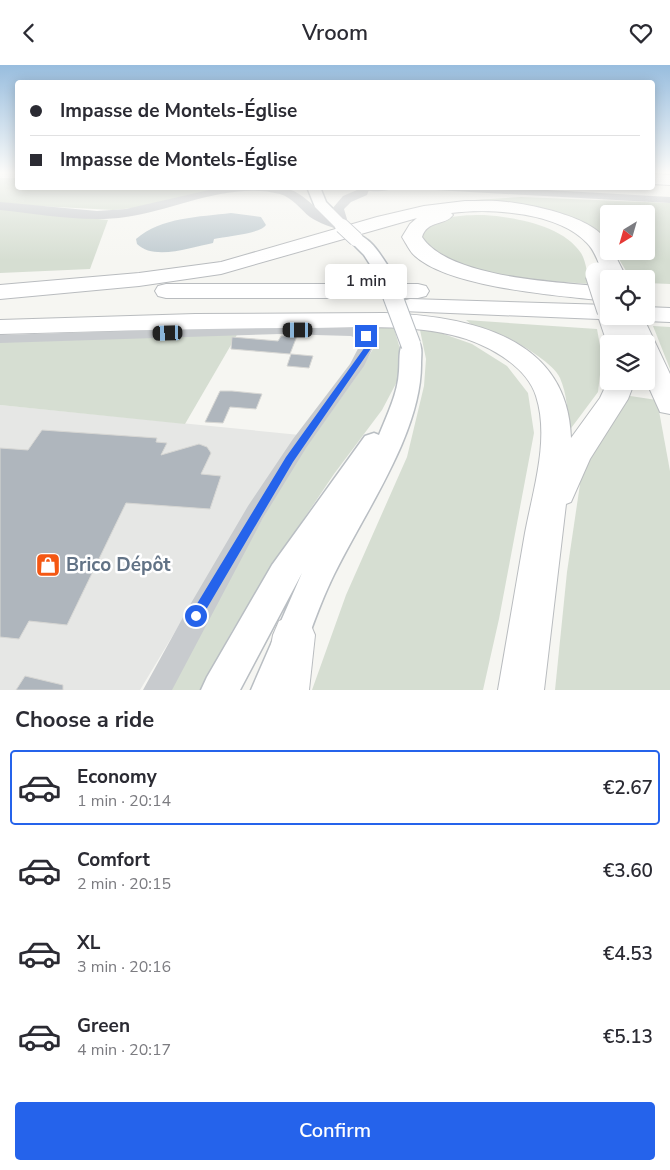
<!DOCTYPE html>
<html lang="en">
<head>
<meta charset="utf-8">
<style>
	body { margin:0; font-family:"Nunito Sans",sans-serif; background:#f7f7f7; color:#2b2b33; height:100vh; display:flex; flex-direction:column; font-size:19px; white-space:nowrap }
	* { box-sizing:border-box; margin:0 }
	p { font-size:16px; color:#7c7c81 }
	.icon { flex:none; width:28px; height:28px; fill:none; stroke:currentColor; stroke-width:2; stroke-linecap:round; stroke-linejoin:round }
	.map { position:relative; height:625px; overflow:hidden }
	.side { display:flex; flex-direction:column; background:#fff; flex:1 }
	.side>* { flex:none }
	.hud { position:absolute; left:15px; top:15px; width:640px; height:110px; border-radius:5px; box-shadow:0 2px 12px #0003; display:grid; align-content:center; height:110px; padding:0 15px; background:#fff }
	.needle { width:32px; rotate:217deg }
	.controls { position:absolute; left:600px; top:140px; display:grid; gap:10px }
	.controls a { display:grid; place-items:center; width:55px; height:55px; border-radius:5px; background:#fff; box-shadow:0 2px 12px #0003; font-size:25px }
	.end { position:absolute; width:22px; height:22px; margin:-11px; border:6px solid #2563eb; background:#fff; box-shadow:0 0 0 2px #fff }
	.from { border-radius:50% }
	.bubble { position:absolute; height:35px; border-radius:5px; background:#fff; box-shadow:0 2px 12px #0003; font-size:16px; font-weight:600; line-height:35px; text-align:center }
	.car { position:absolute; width:15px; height:30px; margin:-15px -8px; border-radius:6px; box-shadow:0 0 4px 1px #0007; background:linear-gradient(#222 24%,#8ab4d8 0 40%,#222 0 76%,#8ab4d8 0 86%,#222 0) }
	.hud b { display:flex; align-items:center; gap:18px; height:48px; font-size:19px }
	.hud b+b { border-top:1px solid #e1e1e2 }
	.hud i { width:12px; height:12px; background:#2b2b33 }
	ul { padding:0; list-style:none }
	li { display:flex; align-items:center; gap:15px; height:75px; margin:0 10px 8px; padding:0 5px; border:2px solid transparent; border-radius:5px }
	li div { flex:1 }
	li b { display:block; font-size:19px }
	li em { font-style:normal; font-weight:600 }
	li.selected { border-color:#2563eb }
	li>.icon { width:45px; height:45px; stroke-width:1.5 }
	h2 { padding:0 15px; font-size:22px; line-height:60px }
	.primary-button { display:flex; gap:10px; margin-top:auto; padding:10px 15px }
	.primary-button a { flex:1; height:58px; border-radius:5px; background:#2563eb; color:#fff; font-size:20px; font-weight:600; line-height:58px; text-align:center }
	header { display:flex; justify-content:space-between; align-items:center; height:65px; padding:0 15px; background:#fff; font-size:22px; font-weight:600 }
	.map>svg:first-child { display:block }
	.built { fill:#e6e7e5 }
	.green { fill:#d6ded2 }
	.water { fill:#c0cbd0 }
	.building { fill:#afb6bd; stroke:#d7d7d4 }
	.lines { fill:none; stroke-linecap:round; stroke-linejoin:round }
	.secondary-casing { stroke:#b9bec3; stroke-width:3 }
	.motorway-casing { stroke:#b9bcbf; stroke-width:2 }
	.minor { fill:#c8cbce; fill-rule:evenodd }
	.tertiary { fill:#c8cbce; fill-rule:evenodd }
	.secondary { fill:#fff; fill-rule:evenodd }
	.motorway { fill:#fff; fill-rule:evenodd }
	.secondary-bridge-far1-casing { stroke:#b9bec3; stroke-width:16; stroke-linecap:butt }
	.secondary-bridge-casing { stroke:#b9bec3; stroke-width:21; stroke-linecap:butt }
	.motorway-bridge-casing { stroke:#b9bcbf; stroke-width:25; stroke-linecap:butt }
	.secondary-bridge-far1 { stroke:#fff; stroke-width:14 }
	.secondary-bridge { stroke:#fff; stroke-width:19 }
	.motorway-bridge { stroke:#fff; stroke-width:23 }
	.route { fill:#2563eb }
	.labels { text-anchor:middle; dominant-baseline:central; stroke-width:5; stroke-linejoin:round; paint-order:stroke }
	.near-poi-label { font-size:19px; font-weight:bold; fill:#627386; stroke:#fff; text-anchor:start }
</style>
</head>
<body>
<header><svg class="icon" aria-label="back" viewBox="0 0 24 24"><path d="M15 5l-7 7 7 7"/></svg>Vroom<svg class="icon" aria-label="heart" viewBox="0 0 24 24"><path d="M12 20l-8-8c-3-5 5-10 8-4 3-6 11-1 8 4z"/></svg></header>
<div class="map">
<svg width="670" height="625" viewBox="0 0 670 625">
	<rect width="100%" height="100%" fill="#f6f6f2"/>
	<path class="built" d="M0 340 300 370 223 487 140 625H0Z"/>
	<g class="green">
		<path d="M0 113H17L18 122 224 123 145 142 113 145 0 139Z"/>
		<path d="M521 132 670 138V219L646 218V214H631L614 186H646V149H609V179C606 175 603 170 599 167 574 146 507 138 475 135Z"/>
		<path d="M0 144 108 155 90 204 0 208Z"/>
		<path d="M484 150C514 152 563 160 581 188 586 196 587 209 590 219L524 214 489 208 444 194 421 172C432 150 463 150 484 150Z"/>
		<path d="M466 255 597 264 602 292 598 327 569 366C568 348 567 329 560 313 554 299 518 277 504 271 491 266 476 265 466 255Z"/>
		<path d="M242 261 185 359 0 340V272Z"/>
		<path d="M653 261 670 262V304Z"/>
		<path d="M366 263H394L400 284 401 309 382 345 334 409 280 489 232 566 200 625H171L184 593 291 403 356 312 376 279 375 269 364 265Z"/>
		<path d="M420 265 438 267 472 279 507 301 528 328 534 368 499 554 483 625H312L346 530 407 392 424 321 426 294Z"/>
		<path d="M630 331 657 335 670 406V625H555L567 507 583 399Z"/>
	</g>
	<path class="water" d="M231 148 261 152 266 160C260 169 227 171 214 174L213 178C192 182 154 196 137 179L136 174C161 152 200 152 231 148Z"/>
	<g class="building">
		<path d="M281 271H297L290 289 231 284 232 272 278 276Z"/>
		<path d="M291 289 313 291 309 303 287 301Z"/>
		<path d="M220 326H232L262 329 256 344 230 342 223 358 205 357Z"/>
		<path d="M42 365 157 373 156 377 167 378 161 390 199 379 207 382 211 388 201 409 221 411 210 444 126 438 67 560 29 556 19 574 0 572V383L28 385Z"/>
		<path d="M25 611 63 620V625H16Z"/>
	</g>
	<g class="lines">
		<defs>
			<g id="secondary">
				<path d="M307 122H320L326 137 350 161 347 164H337L315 142Z"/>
				<path d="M356 169C373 173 383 195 393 208L390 212H378L364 190 348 174Z"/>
				<path d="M411 274 418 276C423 282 421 290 421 298 422 370 360 453 330 518 314 552 303 590 289 625H251L302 508 240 625H201L207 612 272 500 365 371 374 368 379 370C387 350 398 328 399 306 400 296 398 284 404 276Z"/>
			</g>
			<g id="motorway">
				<path d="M652 109 670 110V120L652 119Z"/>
				<path d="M465 136C479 136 494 135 507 137 532 140 609 154 609 186H613L627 214H609L608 219C600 206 598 189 587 178 558 147 491 143 451 148L453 150C445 161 427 155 422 172 450 214 561 217 609 222V236C561 231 450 223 415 191 410 187 406 178 402 172L410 159 417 153 221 209 139 221 0 234V220L139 208 221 197 377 152 424 141Z"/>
				<path d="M166 219H418L426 221 429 226 426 231 418 233H166L158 231 155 226 158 221Z"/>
				<path d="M410 234 609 240V251H646V242L670 243V257L645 256 670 309V349L660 347 646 316V279H609V284L599 254 402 246 398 241 402 236Z"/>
				<path d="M384 248C468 251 568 271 571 373L600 333 609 314V316H635L628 334 590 394 571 437 566 439 544 625H498C507 573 516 520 525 468 533 425 550 374 536 331 526 299 483 277 452 270 406 259 358 263 311 263 207 263 104 266 0 269V255L195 249Z"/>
				<path d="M294 550 309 556 315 570 309 625H263L273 570 279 556Z"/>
			</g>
		</defs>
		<use href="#secondary" class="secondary-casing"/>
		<use href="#motorway" class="motorway-casing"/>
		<g class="minor">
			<path d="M396 122C389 127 367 128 360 123Z"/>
			<path d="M431 122H496L670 132V138L435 125Z"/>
			<path d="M280 261 352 263 371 268 376 276 364 301 306 383 263 453 172 625H143L187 545 248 441 293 374 350 299 362 276 351 271 280 269 0 278V270Z"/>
		</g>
		<path class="tertiary" d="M222 122C245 122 279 116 299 129 311 137 319 147 333 153L332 144 343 131 357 125 358 122H370L367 130 351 137 344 144 349 161 342 165C332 163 319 158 310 152 300 144 293 133 280 129 229 116 175 145 126 152 85 158 41 149 0 145V137L97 146 126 144Z"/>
		<use href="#secondary" class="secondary"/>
		<use href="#motorway" class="motorway"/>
		<defs>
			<path id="secondary-bridge-far1" d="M342 161 356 174"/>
			<path id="secondary-bridge" d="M384 208 411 280"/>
			<path id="motorway-bridge" d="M597 209 609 246"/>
		</defs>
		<use href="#secondary-bridge-far1" class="secondary-bridge-far1-casing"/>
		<use href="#secondary-bridge" class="secondary-bridge-casing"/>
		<use href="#motorway-bridge" class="motorway-bridge-casing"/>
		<use href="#secondary-bridge-far1" class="secondary-bridge-far1"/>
		<use href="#secondary-bridge" class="secondary-bridge"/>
		<use href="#motorway-bridge" class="motorway-bridge"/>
	</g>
	<linearGradient id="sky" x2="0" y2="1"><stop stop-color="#98bdde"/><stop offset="0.55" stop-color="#fbfbf9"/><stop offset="1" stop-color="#fbfbf9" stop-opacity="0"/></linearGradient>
	<rect width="670" height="195" fill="url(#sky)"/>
	<path class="route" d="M366 269 373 276 372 282 293 397 200 555H192L190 551 192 547 286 392 365 282V276L362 271Z"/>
	<defs>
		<symbol id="shop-square" viewBox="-11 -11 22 22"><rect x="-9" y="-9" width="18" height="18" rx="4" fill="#f45713" stroke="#fff"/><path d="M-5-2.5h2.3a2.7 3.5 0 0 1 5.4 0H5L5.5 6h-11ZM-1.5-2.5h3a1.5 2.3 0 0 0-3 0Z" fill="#fff"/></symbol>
	</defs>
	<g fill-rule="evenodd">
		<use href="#shop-square" x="34" y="486" width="28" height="28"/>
	</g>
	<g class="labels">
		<g class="near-poi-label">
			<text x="66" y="500">Brico Dépôt</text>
		</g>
	</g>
</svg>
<div class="controls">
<a><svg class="needle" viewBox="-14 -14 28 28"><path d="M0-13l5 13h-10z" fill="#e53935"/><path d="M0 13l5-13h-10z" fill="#7c7c81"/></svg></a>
<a><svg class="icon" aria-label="locate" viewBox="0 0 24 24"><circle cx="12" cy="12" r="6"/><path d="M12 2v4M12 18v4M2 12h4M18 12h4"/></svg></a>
<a><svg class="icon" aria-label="layers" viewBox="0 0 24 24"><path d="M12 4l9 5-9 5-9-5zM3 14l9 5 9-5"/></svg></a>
</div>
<i class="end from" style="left:196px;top:551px"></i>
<i class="end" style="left:366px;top:271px"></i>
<div class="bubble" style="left:325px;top:199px;width:82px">1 min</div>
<i class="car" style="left:298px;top:265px;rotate:270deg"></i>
<i class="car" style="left:168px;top:268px;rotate:268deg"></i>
<div class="hud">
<b><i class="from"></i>Impasse de Montels-Église</b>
<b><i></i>Impasse de Montels-Église</b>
</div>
</div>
<section class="side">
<h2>Choose a ride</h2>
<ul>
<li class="selected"><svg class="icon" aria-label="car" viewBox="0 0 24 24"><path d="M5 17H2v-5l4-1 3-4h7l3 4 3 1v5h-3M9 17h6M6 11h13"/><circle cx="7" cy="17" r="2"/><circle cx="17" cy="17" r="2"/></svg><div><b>Economy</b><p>1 min · 20:14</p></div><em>€2.67</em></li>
<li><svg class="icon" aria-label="car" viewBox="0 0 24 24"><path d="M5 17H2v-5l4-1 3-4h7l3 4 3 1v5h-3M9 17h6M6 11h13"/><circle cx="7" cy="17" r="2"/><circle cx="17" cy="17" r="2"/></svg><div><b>Comfort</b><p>2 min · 20:15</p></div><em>€3.60</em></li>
<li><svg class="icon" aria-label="car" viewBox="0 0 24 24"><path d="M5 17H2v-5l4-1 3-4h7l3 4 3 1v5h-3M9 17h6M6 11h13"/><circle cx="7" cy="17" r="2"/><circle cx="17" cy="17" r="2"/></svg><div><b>XL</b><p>3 min · 20:16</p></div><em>€4.53</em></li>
<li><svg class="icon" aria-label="car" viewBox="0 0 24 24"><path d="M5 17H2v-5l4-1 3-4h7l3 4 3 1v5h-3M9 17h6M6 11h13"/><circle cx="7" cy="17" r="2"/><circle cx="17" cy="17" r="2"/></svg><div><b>Green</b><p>4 min · 20:17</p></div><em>€5.13</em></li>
</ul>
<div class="primary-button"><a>Confirm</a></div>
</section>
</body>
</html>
